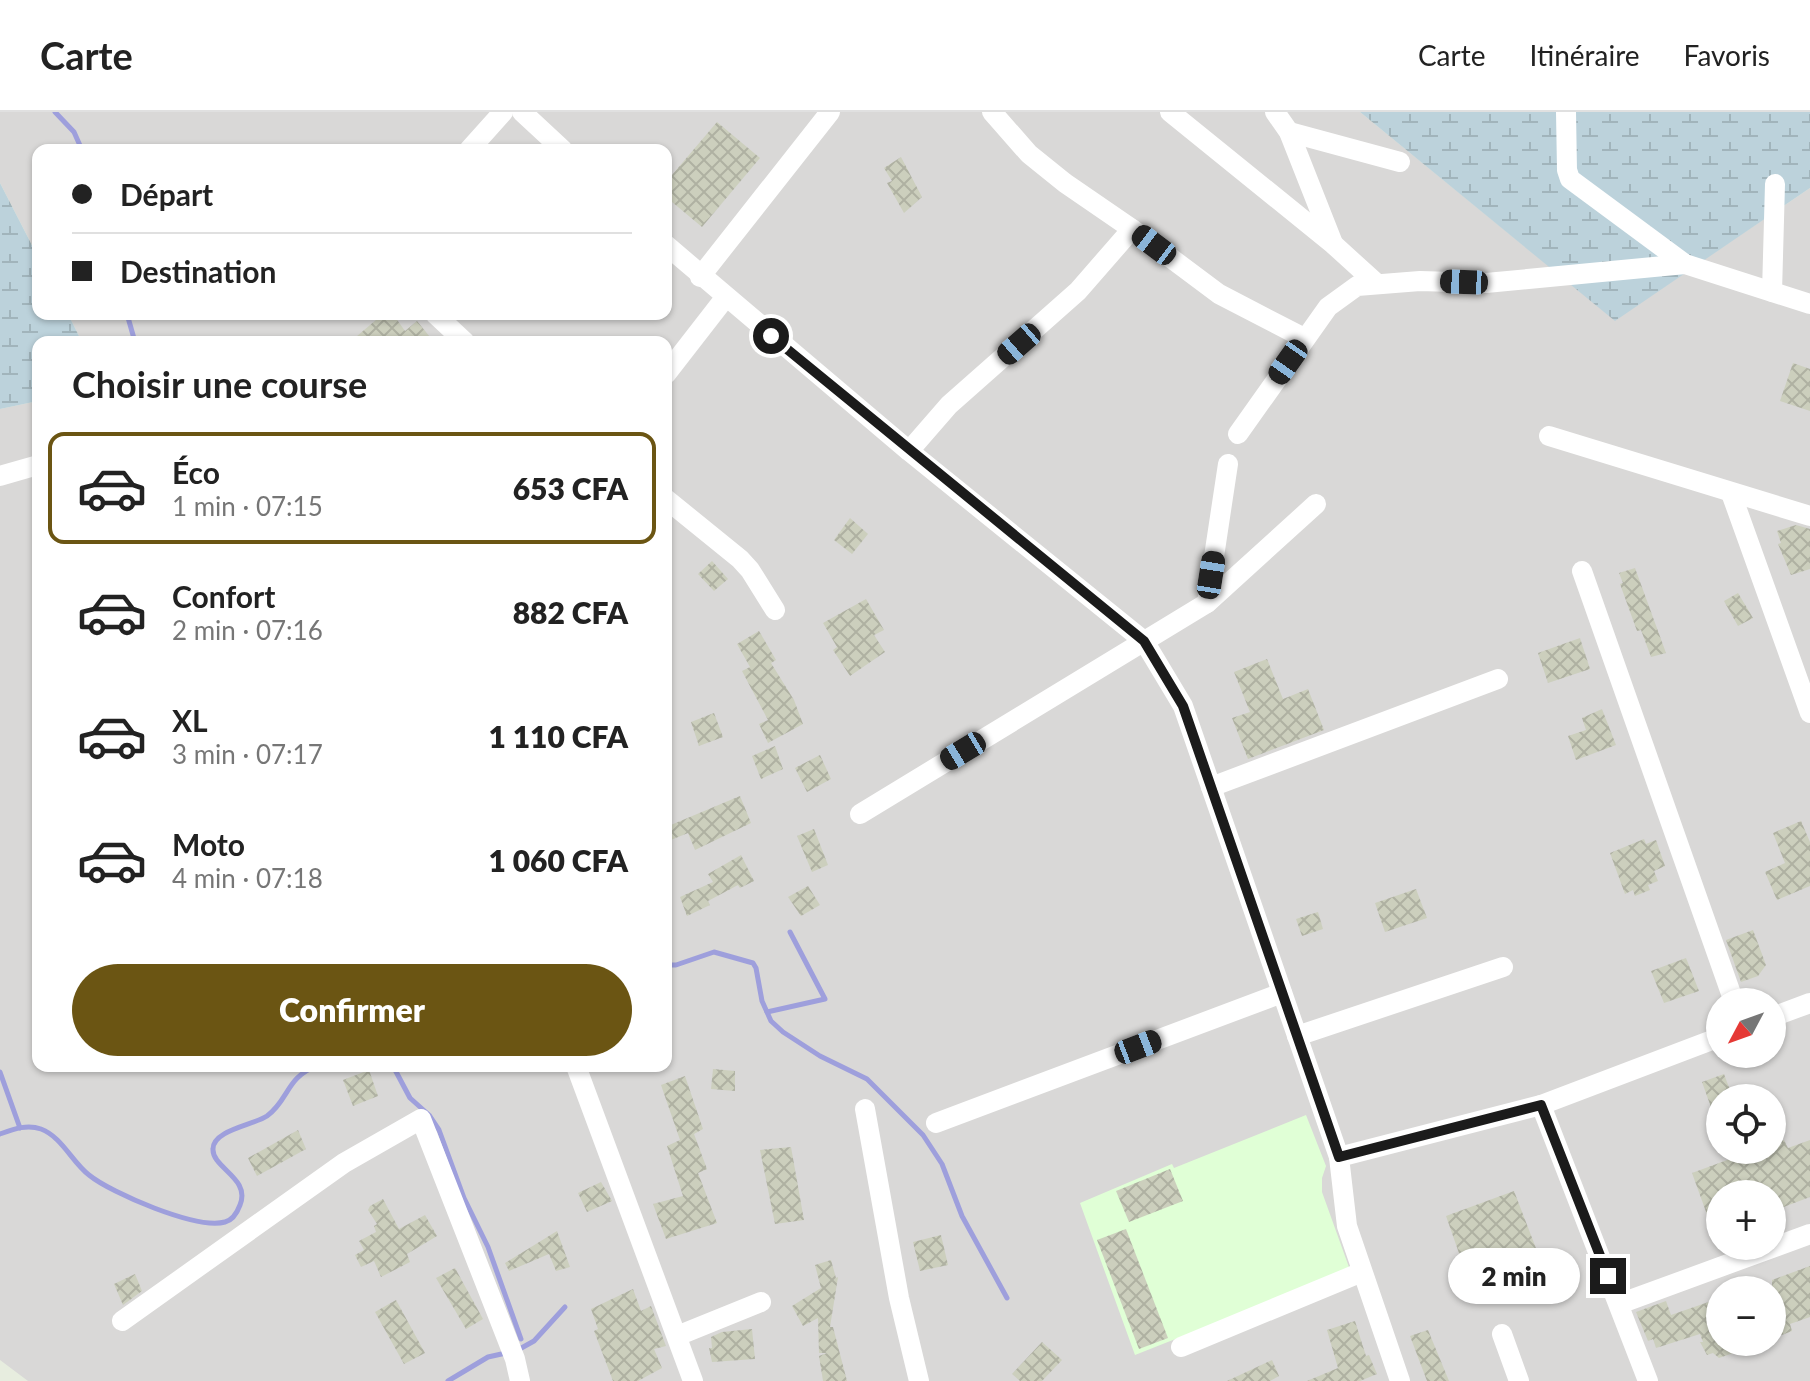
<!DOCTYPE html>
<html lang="fr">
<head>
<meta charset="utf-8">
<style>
	body { margin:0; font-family:Lato,sans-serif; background:#f2f2f2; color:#222; height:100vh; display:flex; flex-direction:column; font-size:30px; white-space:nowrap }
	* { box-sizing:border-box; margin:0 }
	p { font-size:26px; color:#767676 }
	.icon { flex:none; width:44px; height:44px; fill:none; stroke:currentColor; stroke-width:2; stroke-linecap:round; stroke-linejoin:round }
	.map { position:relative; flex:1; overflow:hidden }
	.sheet { position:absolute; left:32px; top:224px; width:640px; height:736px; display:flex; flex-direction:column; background:#fff; border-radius:16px; box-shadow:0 2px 6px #0004 }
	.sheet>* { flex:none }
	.guide { position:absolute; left:32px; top:32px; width:640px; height:176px; border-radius:16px; box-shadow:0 2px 6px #0004; display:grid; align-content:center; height:176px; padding:0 40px; background:#fff }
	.needle { width:52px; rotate:229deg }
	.buttons { position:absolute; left:1706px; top:876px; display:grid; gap:16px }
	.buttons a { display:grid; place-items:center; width:80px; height:80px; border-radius:50%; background:#fff; box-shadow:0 2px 6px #0004; font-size:40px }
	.end { position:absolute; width:36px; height:36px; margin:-18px; border:10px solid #1b1b1b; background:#fff; box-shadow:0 0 0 4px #fff }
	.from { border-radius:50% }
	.bubble { position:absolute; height:56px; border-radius:28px; background:#fff; box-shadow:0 2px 6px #0004; font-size:26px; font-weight:800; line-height:56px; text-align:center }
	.car { position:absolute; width:24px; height:48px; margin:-24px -12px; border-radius:10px; box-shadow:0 0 6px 2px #0007; background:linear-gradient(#222 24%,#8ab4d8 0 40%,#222 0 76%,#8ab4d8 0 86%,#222 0) }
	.guide b { display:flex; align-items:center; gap:28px; height:76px; font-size:30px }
	.guide b+b { border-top:2px solid #e0e0e0 }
	.guide i { width:20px; height:20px; background:#222 }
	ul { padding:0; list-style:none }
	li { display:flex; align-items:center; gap:24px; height:112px; margin:0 16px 12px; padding:0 24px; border:4px solid transparent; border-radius:16px }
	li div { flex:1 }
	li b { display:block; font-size:30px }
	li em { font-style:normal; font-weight:800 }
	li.selected { border-color:#6b5513 }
	li>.icon { width:72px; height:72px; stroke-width:1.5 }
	h2 { padding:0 40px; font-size:36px; line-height:96px }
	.primary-button { display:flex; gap:16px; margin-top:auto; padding:16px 40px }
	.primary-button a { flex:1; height:92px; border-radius:48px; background:#6b5513; color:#fff; font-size:32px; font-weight:800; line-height:92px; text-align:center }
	header { display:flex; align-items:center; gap:48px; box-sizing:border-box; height:112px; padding:0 40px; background:#fff; border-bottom:2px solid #e0e0e0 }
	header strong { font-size:38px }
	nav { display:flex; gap:44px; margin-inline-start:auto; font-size:28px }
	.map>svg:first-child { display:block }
	.residential { fill:#d9d8d7; fill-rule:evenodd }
	.education { fill:#e0ffd6 }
	.wetland { fill:url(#wetland-marsh) }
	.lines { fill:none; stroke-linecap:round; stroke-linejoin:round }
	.stream { stroke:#9e9fdc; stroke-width:5 }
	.building { fill:url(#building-cross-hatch) }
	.street { stroke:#fff; stroke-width:20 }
	.route { stroke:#1b1b1b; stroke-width:10 }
</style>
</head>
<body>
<header>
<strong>Carte</strong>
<nav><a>Carte</a><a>Itinéraire</a><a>Favoris</a></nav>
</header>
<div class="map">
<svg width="1810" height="1269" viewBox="0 0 1810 1269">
	<defs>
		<pattern id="wetland-marsh" width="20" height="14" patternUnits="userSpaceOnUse" patternTransform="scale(2)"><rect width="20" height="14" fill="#bcd2db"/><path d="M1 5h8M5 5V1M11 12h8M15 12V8" fill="none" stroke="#a1b4bb"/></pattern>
		<pattern id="building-cross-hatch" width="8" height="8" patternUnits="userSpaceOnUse" patternTransform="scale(2)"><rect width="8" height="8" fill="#cccfbd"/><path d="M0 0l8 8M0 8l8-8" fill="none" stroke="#afb1a2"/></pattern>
	</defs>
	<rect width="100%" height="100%" fill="#e7eddf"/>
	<path class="residential" d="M0 0H1360L1615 208 1810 76V1269H28L0 1248V297L38 289V954H666V230H82L68 202H666V38H38V145L0 71ZM1720 890H1772V942H1720ZM1720 986H1772V1038H1720ZM1720 1082H1772V1134H1720ZM1720 1178H1772V1230H1720Z"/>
	<path class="education" d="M1306 1003 1326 1054 1322 1066V1080L1350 1158 1135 1243 1080 1091 1172 1052 1174 1056Z"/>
	<g class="wetland">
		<path d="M1360 0H1810V76L1615 209Z"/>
		<path d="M0 71 38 145V202H68L82 230H38V289L0 297Z"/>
	</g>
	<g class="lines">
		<g class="stream">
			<path d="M55 0 74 20 82 38"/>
			<path d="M127 202 135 230"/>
			<path d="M666 853H676L714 840 753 851 756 856 762 889 771 909 783 920 820 944 867 967 923 1023 942 1052 962 1104 1007 1186"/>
			<path d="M767 900 825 887 790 820"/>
			<path d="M393 954 410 986 429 1003 439 1018 464 1086 488 1135 521 1227"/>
			<path d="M0 960 20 1016"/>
			<path d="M0 1022C14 1017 27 1012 41 1017 62 1025 72 1050 89 1063 111 1081 197 1118 225 1110 233 1108 237 1101 240 1093 251 1066 212 1056 213 1037 213 1018 254 1013 267 1004 289 988 286 965 317 954"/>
			<path d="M516 1239 534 1229 565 1195"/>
			<path d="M448 1269 488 1245 506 1241"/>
		</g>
	</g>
	<g class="building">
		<path d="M717 10 760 46 702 115 666 85V70Z"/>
		<path d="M901 45 922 85 904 101 887 71 892 69 884 56Z"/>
		<path d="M383 202H393L405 219 417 209 434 230H350Z"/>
		<path d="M1793 251 1810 257V299L1780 289Z"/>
		<path d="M850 406 868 422 852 442 834 428Z"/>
		<path d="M1796 413 1810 417V457L1791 463 1778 432 1781 431 1777 419Z"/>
		<path d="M712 449 728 467 714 479 698 462Z"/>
		<path d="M1635 456 1666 541 1651 545 1641 518 1637 519 1620 472 1623 471 1619 461Z"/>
		<path d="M1738 481 1753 506 1738 514 1724 489Z"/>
		<path d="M866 487 884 518 874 523 885 540 850 564 833 538 837 535 823 511Z"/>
		<path d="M759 519 776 548 771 551 794 588 803 612 768 631 759 612 768 608 742 559 750 555 737 532Z"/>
		<path d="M1580 526 1590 557 1548 571 1538 541Z"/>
		<path d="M1267 547 1283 587 1308 577 1324 618 1248 647 1232 606 1250 600 1234 560Z"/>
		<path d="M1602 597 1616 633 1576 648 1568 624 1586 618 1582 606Z"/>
		<path d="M714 601 723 625 699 634 691 610Z"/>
		<path d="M775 634 783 657 761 667 752 644Z"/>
		<path d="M820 643 831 667 807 680 795 656Z"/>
		<path d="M740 684 751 711 695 738 688 721 666 730V715Z"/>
		<path d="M1801 709 1810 730V774L1777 788 1765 760 1785 751 1773 721Z"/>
		<path d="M814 717 828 753 812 760 797 724Z"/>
		<path d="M1644 727 1646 732 1656 728 1665 754 1654 759 1658 769 1648 773 1650 778 1635 784 1633 778 1625 782 1610 741Z"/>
		<path d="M741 743 754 769 740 776 738 773 708 789 710 793 687 804 680 785 713 770 708 762Z"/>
		<path d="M808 774 820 793 801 804 788 785Z"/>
		<path d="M1416 777 1427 806 1385 820 1375 791Z"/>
		<path d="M1318 800 1323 817 1302 824 1296 807Z"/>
		<path d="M1753 818 1766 853 1758 864 1741 870 1726 828Z"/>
		<path d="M1686 846 1699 879 1664 891 1651 859Z"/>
		<path d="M713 957 735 959V979L711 977Z"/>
		<path d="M369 958 378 984 353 994 343 968Z"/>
		<path d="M1724 962 1733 986H1720L1718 1015 1702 970Z"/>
		<path d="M685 964 703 1017 694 1022 707 1057 698 1061 717 1111 666 1127 653 1092 683 1084 667 1034 680 1028 661 973Z"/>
		<path d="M298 1018 306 1037 257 1064 248 1046Z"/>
		<path d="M1784 1028 1788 1036 1810 1028V1085L1781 1096 1780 1093 1772 1096V1082H1720L1718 1133 1692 1061 1730 1047 1726 1038H1772V1032Z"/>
		<path d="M791 1035 804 1108 775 1112 760 1038Z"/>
		<path d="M1170 1057 1183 1089 1129 1110 1116 1079Z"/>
		<path d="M601 1070 612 1089 587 1100 578 1081Z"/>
		<path d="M1514 1079 1539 1144 1544 1142 1552 1162 1534 1169 1537 1176 1513 1185 1510 1177 1476 1190 1446 1104Z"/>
		<path d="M383 1087 399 1117 425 1103 437 1124 407 1142 410 1150 381 1165 374 1149 361 1155 355 1143 364 1138 359 1129 376 1120 374 1114 377 1112 368 1098 370 1094Z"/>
		<path d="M1126 1117 1168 1226 1139 1237 1097 1128Z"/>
		<path d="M557 1119 570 1155 556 1159 549 1142 509 1159 505 1151Z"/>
		<path d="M941 1123 948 1153 920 1159 913 1130Z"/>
		<path d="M831 1148 836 1166 838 1165 830 1215H833L847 1269H823L819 1244 827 1241H819L818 1206 803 1214 792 1194 821 1176 815 1153Z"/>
		<path d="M1810 1154V1205L1790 1212 1792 1219 1772 1227V1168Z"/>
		<path d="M455 1156 483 1207 466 1217 436 1166Z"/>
		<path d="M135 1162 142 1179 123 1193 114 1172Z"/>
		<path d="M633 1177 641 1199 651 1194 666 1234 654 1237 662 1256 638 1269H613L594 1219 598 1217 591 1197Z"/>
		<path d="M1720 1186V1230L1759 1232 1719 1246 1713 1241 1707 1243 1700 1230H1703L1700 1222 1656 1236 1653 1227 1648 1229 1636 1200 1666 1189 1671 1203Z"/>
		<path d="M396 1188 425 1241 404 1252 375 1200Z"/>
		<path d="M1355 1209 1366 1244 1369 1243 1377 1262 1360 1269H1307L1338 1256 1327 1218Z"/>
		<path d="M752 1217 755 1247 712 1250 709 1236H712L711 1225 722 1220Z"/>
		<path d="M1428 1218 1449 1269H1427L1410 1224Z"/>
		<path d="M1042 1230 1062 1248 1042 1269H1020L1012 1262Z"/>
		<path d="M1272 1248 1279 1264 1270 1269H1227Z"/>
	</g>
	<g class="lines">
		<g class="street">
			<path d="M522 0 563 38"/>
			<path d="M992 0 1029 42 1065 71 1132 117 1219 182 1304 226"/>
			<path d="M1170 0 1333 132 1376 171"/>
			<path d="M1275 0 1289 20 1332 129"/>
			<path d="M1566 0 1567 58 1570 67 1685 152"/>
			<path d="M1289 20 1400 50"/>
			<path d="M469 38 503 0"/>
			<path d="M666 133 909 339 1144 529 1183 594 1339 1045"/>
			<path d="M700 165 830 0"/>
			<path d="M1772 180 1775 72"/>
			<path d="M435 202 465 230"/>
			<path d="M666 262 725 186"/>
			<path d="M1238 322 1328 195 1357 174 1420 169 1486 171 1685 152 1810 192"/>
			<path d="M1549 324 1810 404"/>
			<path d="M909 339 949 293 1078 179 1132 117"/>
			<path d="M0 364 38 353"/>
			<path d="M1731 381 1810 601"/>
			<path d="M666 387 740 447 750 458 775 498"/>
			<path d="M1582 459 1734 890"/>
			<path d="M1207 491 1228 352"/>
			<path d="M1211 675 1498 567"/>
			<path d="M860 702 1207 491 1316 392"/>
			<path d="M1772 905 1810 891"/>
			<path d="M1297 924 1503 855"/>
			<path d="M576 954 693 1269"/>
			<path d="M1541 993 1648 1269"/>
			<path d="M865 997 899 1186 919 1269"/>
			<path d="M936 1011 1282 881"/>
			<path d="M1619 1192 1810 1122"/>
			<path d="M122 1209 344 1051 421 1007 515 1247 520 1269"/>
			<path d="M1502 1222 1519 1269"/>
			<path d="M677 1224 761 1190"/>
			<path d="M1181 1235 1362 1160"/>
			<path d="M1400 1269 1347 1114 1339 1045 1541 993 1720 925"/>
		</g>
	</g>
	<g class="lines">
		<path class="route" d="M771 224 1144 529 1183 594 1339 1045 1541 993 1608 1164"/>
	</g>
</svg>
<div class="buttons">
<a><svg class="needle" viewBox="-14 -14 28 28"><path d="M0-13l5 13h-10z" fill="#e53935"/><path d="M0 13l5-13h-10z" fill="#767676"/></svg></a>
<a><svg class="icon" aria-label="locate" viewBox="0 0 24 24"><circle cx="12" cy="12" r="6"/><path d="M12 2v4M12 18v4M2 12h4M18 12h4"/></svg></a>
<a>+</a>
<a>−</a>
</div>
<i class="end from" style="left:771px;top:224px"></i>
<i class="end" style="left:1608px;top:1164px"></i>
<div class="bubble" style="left:1448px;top:1136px;width:132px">2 min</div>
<i class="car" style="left:1154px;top:133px;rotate:307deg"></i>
<i class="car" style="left:1464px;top:170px;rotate:272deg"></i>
<i class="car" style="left:1019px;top:232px;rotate:229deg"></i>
<i class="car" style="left:1288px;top:250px;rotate:215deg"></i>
<i class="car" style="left:1211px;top:463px;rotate:9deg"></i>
<i class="car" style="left:963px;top:639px;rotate:239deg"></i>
<i class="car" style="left:1138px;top:935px;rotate:69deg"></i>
<div class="guide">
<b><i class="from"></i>Départ</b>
<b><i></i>Destination</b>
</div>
<section class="sheet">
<h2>Choisir une course</h2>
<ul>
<li class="selected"><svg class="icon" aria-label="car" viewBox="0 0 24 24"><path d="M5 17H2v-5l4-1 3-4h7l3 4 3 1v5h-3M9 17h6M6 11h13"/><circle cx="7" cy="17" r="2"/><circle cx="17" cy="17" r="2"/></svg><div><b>Éco</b><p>1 min · 07:15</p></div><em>653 CFA</em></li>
<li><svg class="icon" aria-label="car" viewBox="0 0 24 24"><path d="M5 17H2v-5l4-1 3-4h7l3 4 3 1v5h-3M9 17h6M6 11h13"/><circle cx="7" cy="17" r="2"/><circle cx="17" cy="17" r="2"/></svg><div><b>Confort</b><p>2 min · 07:16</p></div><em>882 CFA</em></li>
<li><svg class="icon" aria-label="car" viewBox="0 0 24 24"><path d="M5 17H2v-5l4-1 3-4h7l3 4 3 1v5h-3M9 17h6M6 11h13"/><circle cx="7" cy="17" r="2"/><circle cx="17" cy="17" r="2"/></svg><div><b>XL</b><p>3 min · 07:17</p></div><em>1 110 CFA</em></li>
<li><svg class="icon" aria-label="car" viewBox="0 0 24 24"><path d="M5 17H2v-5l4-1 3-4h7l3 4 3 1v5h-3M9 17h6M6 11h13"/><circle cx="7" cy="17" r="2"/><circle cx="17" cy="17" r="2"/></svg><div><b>Moto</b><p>4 min · 07:18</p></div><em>1 060 CFA</em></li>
</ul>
<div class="primary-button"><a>Confirmer</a></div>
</section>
</div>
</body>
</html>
